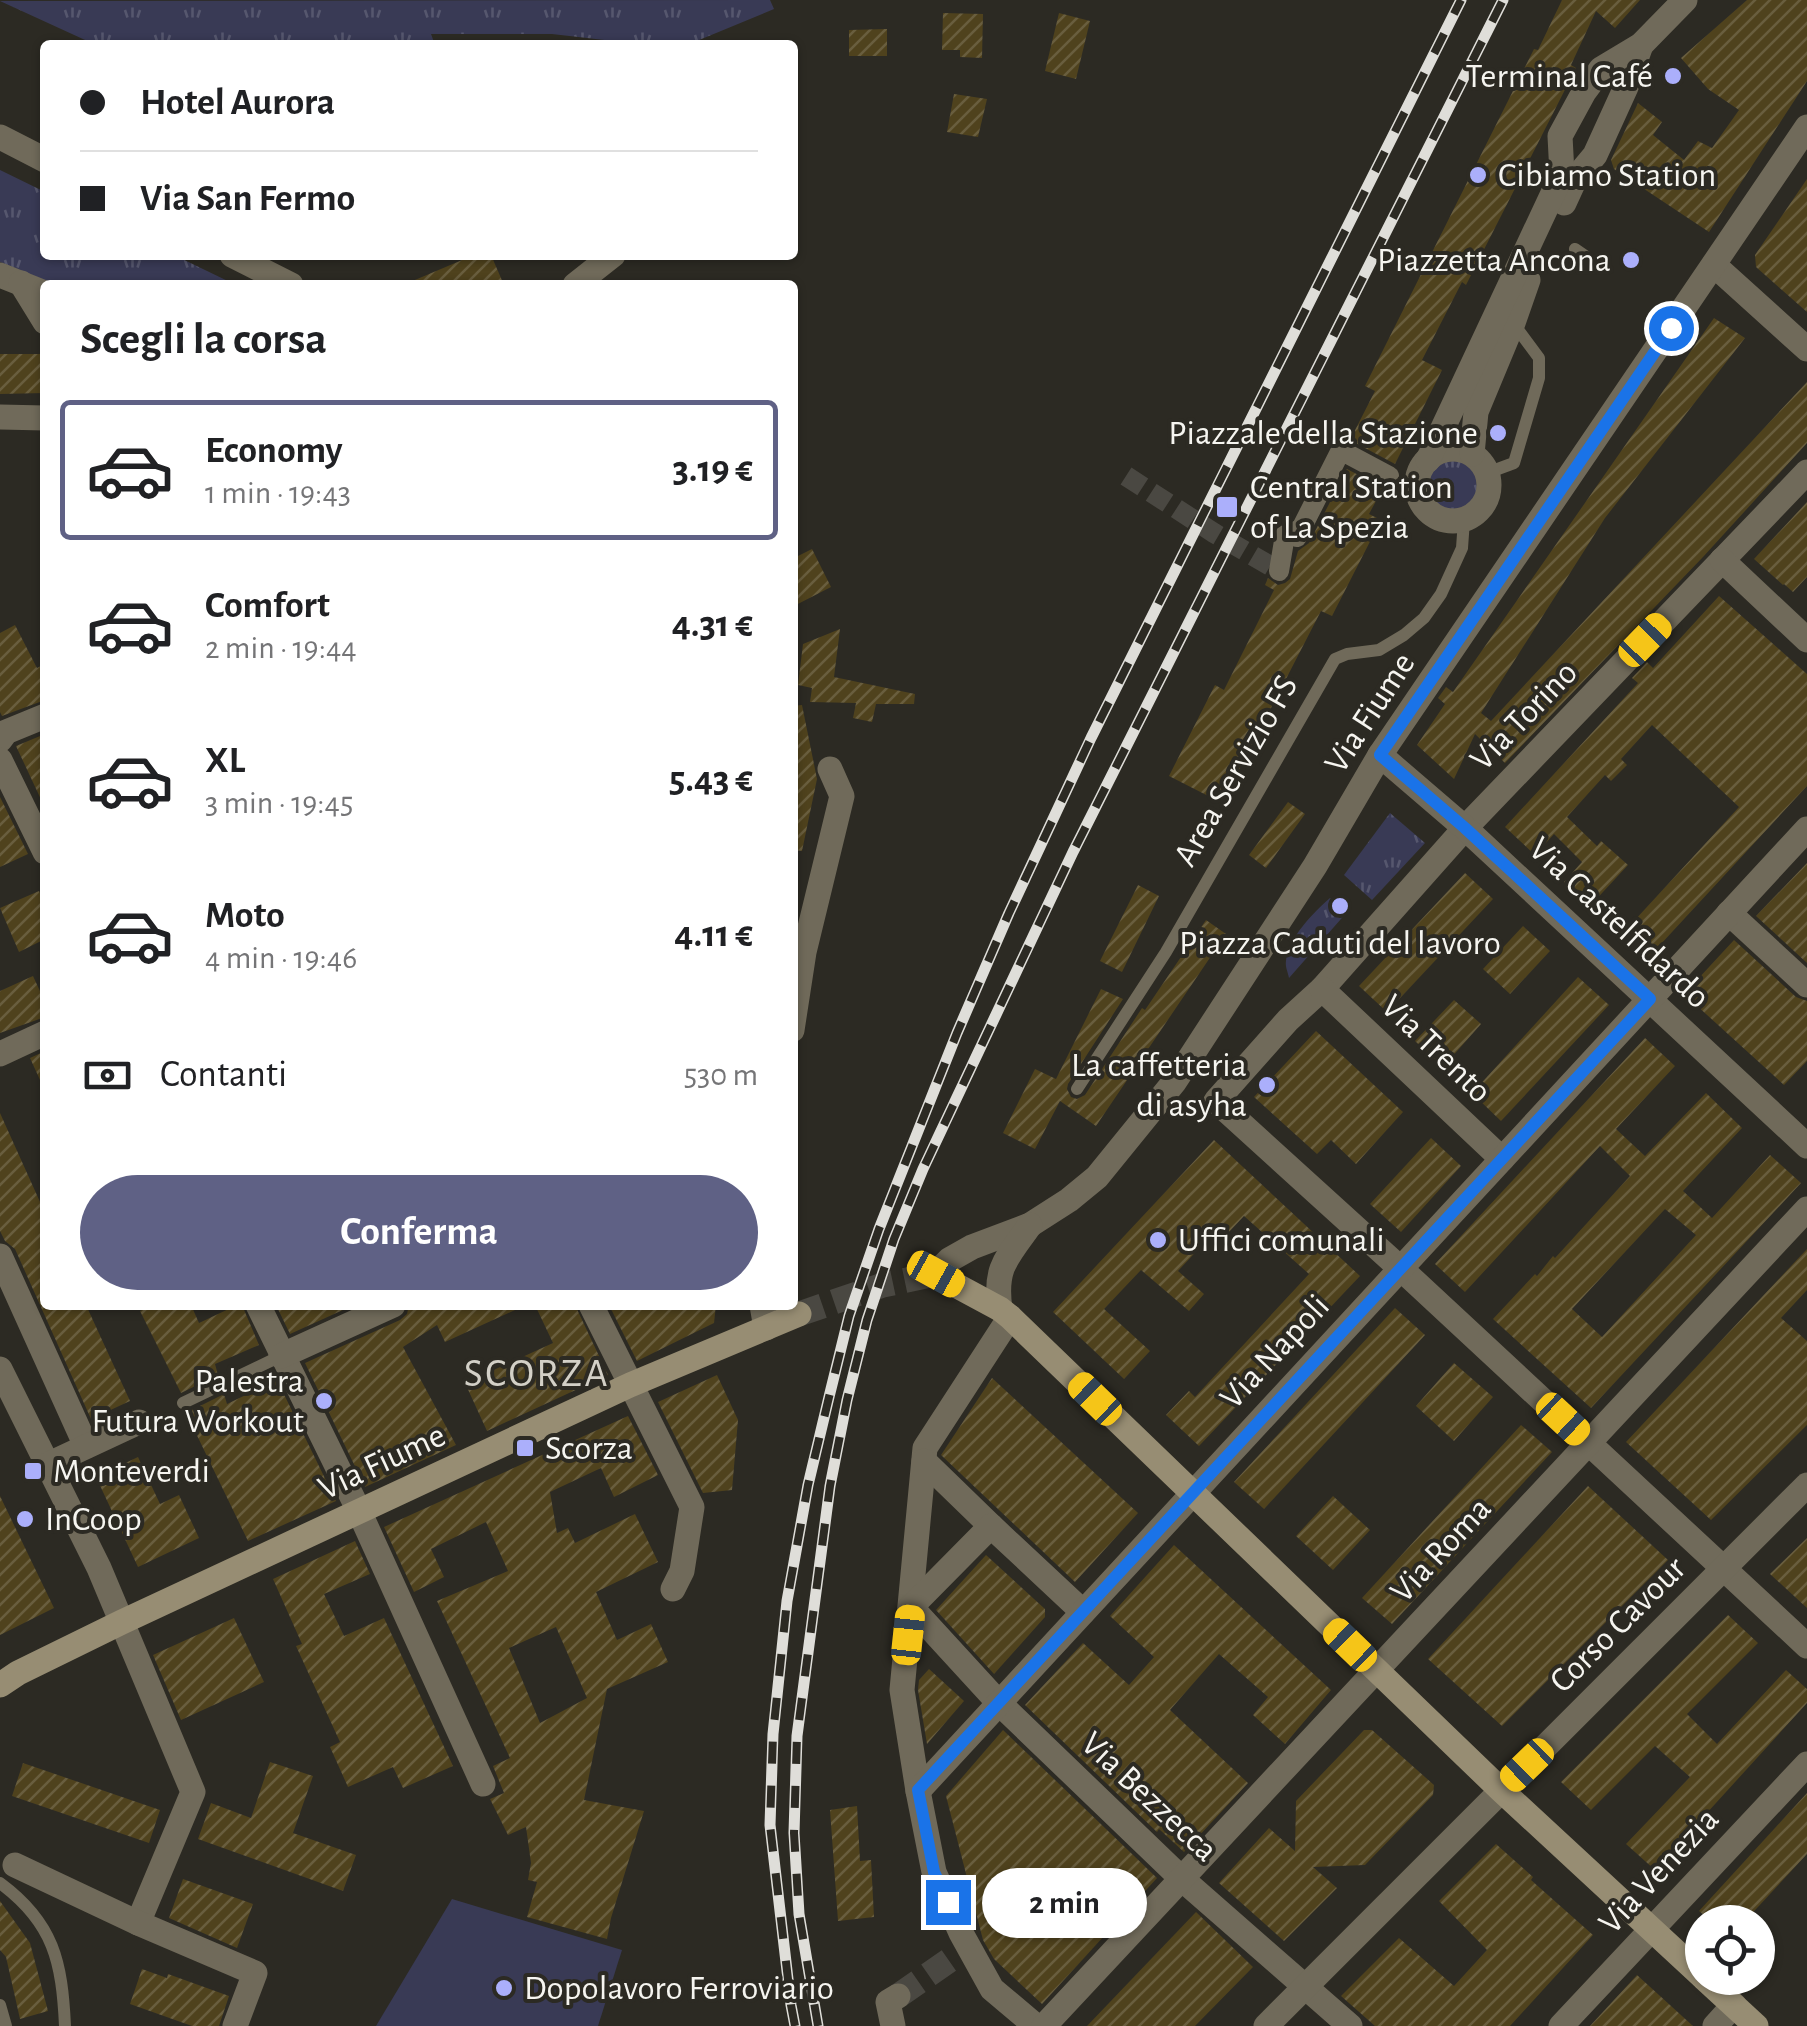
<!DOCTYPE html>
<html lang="it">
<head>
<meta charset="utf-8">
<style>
	body { margin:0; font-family:"Alegreya Sans",sans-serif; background:#f2f2f2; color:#202124; height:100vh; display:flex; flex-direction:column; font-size:38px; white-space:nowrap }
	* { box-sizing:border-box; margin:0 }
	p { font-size:32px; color:#757577 }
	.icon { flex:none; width:55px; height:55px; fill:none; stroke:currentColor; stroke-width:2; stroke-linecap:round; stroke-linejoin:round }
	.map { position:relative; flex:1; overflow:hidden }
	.panel { position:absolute; left:40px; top:280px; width:758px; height:1030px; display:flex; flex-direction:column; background:#fff; border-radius:10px; box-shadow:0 2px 8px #0004 }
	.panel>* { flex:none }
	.banner { position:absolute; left:40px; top:40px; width:758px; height:220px; border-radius:10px; box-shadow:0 2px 8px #0004; display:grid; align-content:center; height:220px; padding:0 40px; background:#fff }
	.buttons { position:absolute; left:1685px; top:1905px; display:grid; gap:20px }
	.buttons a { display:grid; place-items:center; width:90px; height:90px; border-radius:50%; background:#fff; box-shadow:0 2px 8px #0004; font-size:50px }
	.end { position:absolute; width:45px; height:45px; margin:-22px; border:12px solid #1a73e8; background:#fff; box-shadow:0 0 0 5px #fff }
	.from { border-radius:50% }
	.bubble { position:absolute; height:70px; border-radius:35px; background:#fff; box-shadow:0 2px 8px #0004; font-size:32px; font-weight:700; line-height:70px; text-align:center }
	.car { position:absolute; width:30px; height:60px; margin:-30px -15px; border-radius:12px; box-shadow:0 0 8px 2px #0007; background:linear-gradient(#f5c518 24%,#345 0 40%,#f5c518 0 76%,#345 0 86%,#f5c518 0) }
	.banner b { display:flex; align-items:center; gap:35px; height:95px; font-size:38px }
	.banner b+b { border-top:2px solid #e0e0e0 }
	.banner i { width:25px; height:25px; background:#202124 }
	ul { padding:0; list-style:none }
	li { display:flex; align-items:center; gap:30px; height:140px; margin:0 20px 15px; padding:0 20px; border:5px solid transparent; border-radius:10px }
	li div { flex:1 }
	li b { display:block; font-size:38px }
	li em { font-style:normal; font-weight:700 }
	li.selected { border-color:#5f6185 }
	li>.icon { width:90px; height:90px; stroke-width:1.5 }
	h2 { padding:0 40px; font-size:45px; line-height:120px }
	.pay { display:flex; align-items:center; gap:25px; height:110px; padding:0 40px; font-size:38px }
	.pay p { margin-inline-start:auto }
	.cta { display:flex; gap:20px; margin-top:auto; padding:20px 40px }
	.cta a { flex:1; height:115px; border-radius:60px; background:#5f6185; color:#fff; font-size:40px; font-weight:700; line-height:115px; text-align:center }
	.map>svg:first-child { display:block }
	.grass { fill:url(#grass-tufts) }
	.pitch { fill:#393a55 }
	.building { fill:url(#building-hatch); fill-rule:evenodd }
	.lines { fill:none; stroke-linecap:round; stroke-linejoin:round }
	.pedestrian-tunnel { stroke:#4a4842; stroke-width:20; stroke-dasharray:20 10; stroke-linecap:butt }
	.minor-tunnel { stroke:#4a4842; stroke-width:25; stroke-dasharray:25 12; stroke-linecap:butt }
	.secondary-tunnel { stroke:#4a4842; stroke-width:25; stroke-dasharray:25 12; stroke-linecap:butt }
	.service { stroke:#706a5a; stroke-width:12 }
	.pedestrian { stroke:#706a5a; stroke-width:20 }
	.minor { stroke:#706a5a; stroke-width:25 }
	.tertiary { stroke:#706a5a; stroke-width:25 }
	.secondary { stroke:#978d73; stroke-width:25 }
	.rail-casing { stroke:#dfded9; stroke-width:11 }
	.rail { stroke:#2c2a23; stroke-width:8; stroke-dasharray:22; stroke-linecap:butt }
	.route { stroke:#1a73e8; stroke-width:12 }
	.poi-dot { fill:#abaffb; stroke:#2c2a23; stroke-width:4 }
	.labels { text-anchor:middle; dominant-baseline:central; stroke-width:8; stroke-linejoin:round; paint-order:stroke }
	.poi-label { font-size:35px; fill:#f6f5f0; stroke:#2c2a23; text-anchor:start }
	.street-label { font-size:35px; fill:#f6f5f0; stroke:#2c2a23 }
	.quarter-label { font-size:40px; letter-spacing:2.5px; fill:#d3d0c7; stroke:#2c2a23 }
</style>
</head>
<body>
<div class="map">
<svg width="1807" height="2026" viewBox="0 0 1807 2026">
	<defs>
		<pattern id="grass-tufts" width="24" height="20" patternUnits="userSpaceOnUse" patternTransform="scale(2.5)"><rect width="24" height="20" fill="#393a55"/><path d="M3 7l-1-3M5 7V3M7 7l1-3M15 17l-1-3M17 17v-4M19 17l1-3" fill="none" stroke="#56576e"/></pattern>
		<pattern id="building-hatch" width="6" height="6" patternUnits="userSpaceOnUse" patternTransform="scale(2.5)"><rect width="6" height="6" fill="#4f421d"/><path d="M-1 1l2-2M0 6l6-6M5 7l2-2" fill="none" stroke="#695e3e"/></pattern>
	</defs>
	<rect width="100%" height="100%" fill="#2c2a23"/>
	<g class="grass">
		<path d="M770 0 774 9 687 45H648L552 34H431L435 45H96L0 1Z"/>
		<path d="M0 170 45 192V255H174L236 285H56L0 262Z"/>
		<circle cx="1453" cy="485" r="24"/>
		<path d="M1390 813 1425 843 1372 900 1344 875Z"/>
		<path d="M1330 898 1348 911 1289 978C1288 972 1285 967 1286 961 1288 938 1314 912 1330 898Z"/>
	</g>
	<path class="pitch" d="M452 1899 622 1950 598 2026H376Z"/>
	<g class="building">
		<path d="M1562 0H1640L1615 28 1596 11 1571 65 1576 68 1466 285 1462 282 1422 360 1442 370 1395 464 1350 440 1375 391 1365 386 1534 49 1538 50Z"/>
		<path d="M1747 0H1807V81L1709 232 1614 169 1611 160 1638 103 1662 122 1653 135 1684 160 1698 141 1712 148 1739 110 1708 89 1681 58Z"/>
		<path d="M943 13 983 14 982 58 960 57V50H942Z"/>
		<path d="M1059 13 1090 21 1076 79 1045 71Z"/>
		<path d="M887 29V56H849V30Z"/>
		<path d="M954 94 987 99 978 137 947 132Z"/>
		<path d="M1807 179V312L1756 267 1755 255Z"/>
		<path d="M474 255H491L504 285H403Z"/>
		<path d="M1714 318 1745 338 1605 518 1481 713 1491 721 1807 382V443L1703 557 1505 763 1475 734 1454 779 1417 745 1445 704 1438 698 1446 687 1453 692Z"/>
		<path d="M0 354H45V393L0 394Z"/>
		<path d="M1347 469 1383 488 1369 514 1381 520 1332 616 1321 611 1222 803 1169 776 1215 685 1224 690 1274 590 1265 585 1268 578 1278 585 1285 583 1290 579 1298 551 1309 543Z"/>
		<path d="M1807 502V577L1793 592 1784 584 1783 585 1754 559Z"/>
		<path d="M812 549 831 587 792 607V559Z"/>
		<path d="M1719 596 1807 674V786L1648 958 1622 934 1739 807 1652 725 1621 759 1627 765 1611 781 1605 775 1567 817 1597 846 1601 841 1628 865 1590 906 1564 882 1582 862 1554 834 1535 855 1505 827 1638 683 1632 678 1647 662 1653 668Z"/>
		<path d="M15 625 37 668 45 664V700L2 716 0 712V633Z"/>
		<path d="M840 629 834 677 915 694 914 704H876L872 722 853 718 856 703 810 702 812 688 798 685 803 644Z"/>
		<path d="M802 705 817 779 802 851 792 850V706Z"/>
		<path d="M45 734V808L16 746Z"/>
		<path d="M0 797 28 854 0 867Z"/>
		<path d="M1288 802 1305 814 1266 868 1249 855Z"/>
		<path d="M1807 863V963L1756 916Z"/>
		<path d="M1465 873 1493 899 1387 1012 1359 986Z"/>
		<path d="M1138 885 1159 896 1122 972 1100 961Z"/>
		<path d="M39 891 45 904V939L19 952 0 908Z"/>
		<path d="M1206 920 1226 934 1096 1126 1060 1101 1035 1149 1003 1133 1035 1069 1056 1079 1101 989 1123 999 1068 1084 1067 1089 1071 1097 1077 1099 1085 1095 1142 1008 1145 1010Z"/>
		<path d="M1523 926 1550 951 1510 994 1483 969Z"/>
		<path d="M1734 940 1796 997 1807 1001V1061L1784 1085 1684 994Z"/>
		<path d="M33 976 45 1002V1017L0 1033V991Z"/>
		<path d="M1578 977 1609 1005 1501 1121 1476 1097V1089Z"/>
		<path d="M1454 1000 1481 1024 1443 1067 1415 1041Z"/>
		<path d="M1316 1031 1403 1112 1356 1164 1331 1140 1317 1154 1254 1097Z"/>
		<path d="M1645 1038 1675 1066 1616 1129 1645 1156 1706 1093 1742 1128 1683 1191 1712 1218 1770 1155 1801 1183 1591 1408 1493 1319 1535 1274 1537 1276 1553 1256 1555 1258 1630 1176 1600 1146 1465 1292 1435 1264ZM1665 1209 1696 1235 1602 1337 1572 1309Z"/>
		<path d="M45 1051V1091L30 1058Z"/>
		<path d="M0 1113 45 1213V1305H86L130 1401 91 1419 15 1249 5 1241 0 1231Z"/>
		<path d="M1431 1138 1461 1166 1401 1232 1370 1204Z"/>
		<path d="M1214 1140 1360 1276 1199 1446 1166 1415 1189 1391 1195 1397 1309 1274 1244 1216 1227 1234 1219 1227 1178 1271 1204 1294 1189 1311 1141 1270 1104 1309 1150 1351 1124 1379 1053 1312Z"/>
		<path d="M1807 1249V1290L1781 1318 1807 1341V1425L1711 1520 1626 1442Z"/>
		<path d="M153 1305H191L199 1323 237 1305H242L259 1345 215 1364 218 1375 181 1393 140 1311Z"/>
		<path d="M276 1305H354L290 1334Z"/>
		<path d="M409 1305H526L445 1342 437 1325 403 1347 456 1445 365 1487 305 1363 400 1320 407 1314Z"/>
		<path d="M535 1305H575L608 1375 487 1431 465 1383 553 1343Z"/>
		<path d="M609 1305H716L714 1323 637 1361Z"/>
		<path d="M1395 1308 1425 1335 1264 1509 1234 1482Z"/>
		<path d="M1454 1363 1493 1397 1454 1441 1416 1406Z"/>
		<path d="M717 1375 738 1420 732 1490 703 1493 658 1402Z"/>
		<path d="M992 1378 1138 1513 1075 1582 941 1455Z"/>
		<path d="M277 1380 336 1501 248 1541 190 1421 194 1419 190 1411 224 1394 227 1404Z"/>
		<path d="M628 1416 658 1475 614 1497 601 1468 550 1492 557 1533 568 1528 575 1543 635 1514 658 1562 596 1592 617 1640 651 1624 668 1662 607 1689 584 1800 644 1811 611 1918 607 1939 527 1917 537 1882 528 1880 531 1863 526 1827 508 1835 490 1799 504 1793 493 1766 510 1758 437 1601 508 1571 486 1522 431 1549 444 1577 414 1592 384 1527ZM556 1627 587 1698 540 1723 509 1648Z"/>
		<path d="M1521 1425 1552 1452 1392 1624 1362 1598Z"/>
		<path d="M138 1457 160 1504 179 1495 199 1538 138 1567 96 1477Z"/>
		<path d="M1588 1486 1668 1560 1502 1726 1428 1659Z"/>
		<path d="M0 1496 54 1608 0 1635Z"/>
		<path d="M1333 1496 1370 1530 1333 1570 1296 1536Z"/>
		<path d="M1807 1538V1608L1770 1574Z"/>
		<path d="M355 1541 370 1574 324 1594 344 1636 384 1618 453 1766 403 1788 393 1767 348 1787 330 1747 340 1742 296 1646 302 1644 273 1579Z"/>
		<path d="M1174 1545 1331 1690 1285 1744 1253 1715 1268 1697 1219 1654 1170 1710 1248 1783 1184 1852 1159 1829 1157 1832 1025 1705 1083 1643 1129 1685 1154 1657 1110 1616Z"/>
		<path d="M986 1555 1045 1609V1617L994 1674 936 1610Z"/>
		<path d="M1728 1615 1758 1643 1687 1714 1717 1744 1786 1670 1807 1689V1703L1655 1870 1626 1844 1690 1777 1655 1746 1591 1810 1561 1782Z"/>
		<path d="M234 1618 264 1682 181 1720 153 1655Z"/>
		<path d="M929 1669 964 1701 927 1744 918 1690 919 1680Z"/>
		<path d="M1003 1730 1157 1878 1042 2004 994 1959 983 1940 946 1796Z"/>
		<path d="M1364 1730H1372L1434 1785 1433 1795 1365 1865 1313 1867 1337 1888 1284 1941 1219 1883 1269 1828 1295 1851 1296 1801Z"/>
		<path d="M270 1762 313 1776 293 1833 356 1855 343 1891 198 1839 211 1803 251 1818Z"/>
		<path d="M23 1763 160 1810 149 1843 12 1796Z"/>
		<path d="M1807 1793V1854L1744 1922H1712L1699 1911Z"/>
		<path d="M857 1806 860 1861 871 1860 874 1917 838 1921 830 1810Z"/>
		<path d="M1496 1844 1533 1877 1531 1880 1593 1935 1510 2026H1375L1341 1996 1399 1938 1454 1986 1487 1950 1439 1901Z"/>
		<path d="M183 1879 253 1904 237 1948 169 1918Z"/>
		<path d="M0 1901 30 1943 48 2011 20 2019 6 1957 0 1950Z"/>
		<path d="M1196 1912 1253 1967 1195 2026H1087Z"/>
		<path d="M142 1969 167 1978 168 1974 229 1996 219 2026H192L130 2004Z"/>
		<path d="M1637 1975 1693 2026H1590Z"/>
	</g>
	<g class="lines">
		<path class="pedestrian-tunnel" d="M1126 476 1214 533 1279 571"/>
		<path class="minor-tunnel" d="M898 1996 954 1957"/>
		<path class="secondary-tunnel" d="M799 1314 883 1285 935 1274"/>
		<g class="service">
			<path d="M1575 249 1588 258"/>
			<path d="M1487 473 1514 463 1539 378V358L1513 323"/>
			<path d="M1077 1089 1166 952 1335 659 1347 654 1379 650 1404 635 1424 618 1441 594 1462 548 1464 520"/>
			<path d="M183 1403 281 1356"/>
			<path d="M0 1883C54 1923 62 1962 65 2026"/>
			<path d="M0 2005 6 2026"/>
		</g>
		<g class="pedestrian">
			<path d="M1297 537 1340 452H1344L1389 476"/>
			<path d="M1279 571 1285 535 1301 529"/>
		</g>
		<g class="minor">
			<path d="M0 137 45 160"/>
			<path d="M1564 203 1575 179 1595 155 1626 87 1641 45"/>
			<path d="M232 255 291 285"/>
			<path d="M1714 265 1807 349"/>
			<path d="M0 275 45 293"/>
			<path d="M21 283 45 322"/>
			<path d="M575 285 613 255"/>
			<path d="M0 417 45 418"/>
			<circle cx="1453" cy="485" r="36"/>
			<path d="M1472 454 1476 412 1513 323 1528 280"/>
			<path d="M1428 460 1562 174 1560 136 1584 92 1601 69 1641 45 1685 0"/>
			<path d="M1807 472 1465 828 1322 989 1288 1020 1216 1101 1412 1279 1807 1646"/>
			<path d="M1722 560 1807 640"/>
			<path d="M0 740 6 732 45 716"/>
			<path d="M1380 755 1465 828 1807 1146"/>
			<path d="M0 760 45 852"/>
			<path d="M1729 913 1807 985"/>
			<path d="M1322 989 1502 1159"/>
			<path d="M792 1030 804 952 842 796 830 769"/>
			<path d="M0 1054 45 1033"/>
			<path d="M0 1256 86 1446"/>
			<path d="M258 1305 359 1511 483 1784"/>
			<path d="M591 1305 692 1507 682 1571 673 1589"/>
			<path d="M762 1305 766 1328"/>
			<path d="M1010 1317 925 1448 902 1690 918 1791 934 1872 961 1933 992 1989 1036 2026"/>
			<path d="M281 1356 393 1305"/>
			<path d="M0 1369 99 1568 193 1792 138 1923"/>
			<path d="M924 1461 991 1526"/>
			<path d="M49 1464 139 1422"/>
			<path d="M911 1607 999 1703 1182 1879 1350 2026"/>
			<path d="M911 1607 991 1526 1083 1612"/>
			<path d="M918 1791 1807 829"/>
			<path d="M15 1865 138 1923 255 1973 235 2026"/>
			<path d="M893 2026 888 2002 898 1996"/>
			<path d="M1044 2026 1807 1209"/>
			<path d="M1266 2026 1807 1485"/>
			<path d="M1561 2026 1807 1764"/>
			<path d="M1715 2026 1734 2005"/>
		</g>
		<g class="tertiary">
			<path d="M935 1274 949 1260 972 1247 1030 1225 1069 1200 1097 1177 1175 1081 1315 866 1380 755 1807 127"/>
			<path d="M1000 1309C994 1267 1007 1258 1030 1225"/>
		</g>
		<g class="secondary">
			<path d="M935 1274 1000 1309 1010 1317 1502 1791 1702 1976"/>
			<path d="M0 1685 18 1673 122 1622 630 1385 799 1314"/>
			<path d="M1704 1978 1756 2026"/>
		</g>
		<defs>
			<g id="rail">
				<path d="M795 2026 791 2005 770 1825 773 1734 787 1601 808 1485 829 1397 849 1316 879 1229 957 1033 1009 913 1091 738 1461 0"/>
				<path d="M818 2026 799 1914 794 1833 797 1736 830 1486 847 1400 867 1320 894 1239 923 1169 1073 852 1503 0"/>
			</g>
		</defs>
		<use href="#rail" class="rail-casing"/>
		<use href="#rail" class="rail"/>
	</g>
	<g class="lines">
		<path class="route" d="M948 1902 934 1872 918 1790 1650 999 1465 828 1380 755 1671 328"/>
	</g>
	<g class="poi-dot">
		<circle cx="1673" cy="76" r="10"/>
		<circle cx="1478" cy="175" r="10"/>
		<circle cx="1631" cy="260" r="10"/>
		<circle cx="1498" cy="433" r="10"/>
		<rect x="1215" y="495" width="24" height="24" rx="5"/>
		<circle cx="1340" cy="906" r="10"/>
		<circle cx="1267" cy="1085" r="10"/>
		<circle cx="1158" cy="1240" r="10"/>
		<circle cx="324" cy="1401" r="10"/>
		<rect x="515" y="1438" width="20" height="20" rx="5"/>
		<rect x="23" y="1461" width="20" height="20" rx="5"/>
		<circle cx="25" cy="1519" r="10"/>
		<circle cx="504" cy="1988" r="10"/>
	</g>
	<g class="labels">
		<g class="poi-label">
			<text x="1653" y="76" text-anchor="end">Terminal Café</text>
			<text x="1498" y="175">Cibiamo Station</text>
			<text x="1611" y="260" text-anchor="end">Piazzetta Ancona</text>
			<text x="1478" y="433" text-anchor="end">Piazzale della Stazione</text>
			<text x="1250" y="487">Central Station<tspan x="1250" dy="40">of La Spezia</tspan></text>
			<text x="1340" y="943" text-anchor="middle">Piazza Caduti del lavoro</text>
			<text x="1247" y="1065" text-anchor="end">La caffetteria<tspan x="1247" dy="40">di asyha</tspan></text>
			<text x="1178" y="1240">Uffici comunali</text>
			<text x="304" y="1381" text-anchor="end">Palestra<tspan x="304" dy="40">Futura Workout</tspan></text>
			<text x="545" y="1448">Scorza</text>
			<text x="53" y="1471">Monteverdi</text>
			<text x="45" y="1519">InCoop</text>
			<text x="524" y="1988">Dopolavoro Ferroviario</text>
		</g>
		<g class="street-label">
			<text transform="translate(1370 713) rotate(-57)">Via Fiume</text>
			<text transform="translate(1524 716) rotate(-46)">Via Torino</text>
			<text transform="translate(1236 771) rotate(-60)">Area Servizio FS</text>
			<text transform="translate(1619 923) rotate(43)">Via Castelfidardo</text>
			<text transform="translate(1436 1049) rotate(44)">Via Trento</text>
			<text transform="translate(1275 1352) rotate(-47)">Via Napoli</text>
			<text transform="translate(382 1462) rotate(-25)">Via Fiume</text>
			<text transform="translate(1441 1550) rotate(-47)">Via Roma</text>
			<text transform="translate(1618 1625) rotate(-45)">Corso Cavour</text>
			<text transform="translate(1149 1797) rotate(43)">Via Bezzecca</text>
			<text transform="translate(1659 1871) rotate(-47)">Via Venezia</text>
		</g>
		<g class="quarter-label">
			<text x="537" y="1374">SCORZA</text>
		</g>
	</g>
</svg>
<div class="buttons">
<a><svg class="icon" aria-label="locate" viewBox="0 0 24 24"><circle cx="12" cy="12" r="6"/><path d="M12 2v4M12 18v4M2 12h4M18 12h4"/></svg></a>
</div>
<i class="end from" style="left:1671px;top:328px"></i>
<i class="end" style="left:948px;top:1902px"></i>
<div class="bubble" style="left:982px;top:1868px;width:165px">2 min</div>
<i class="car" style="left:1645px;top:640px;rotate:44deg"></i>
<i class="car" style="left:936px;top:1274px;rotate:119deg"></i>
<i class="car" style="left:1095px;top:1399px;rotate:314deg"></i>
<i class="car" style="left:1563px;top:1419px;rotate:133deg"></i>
<i class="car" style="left:908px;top:1635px;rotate:6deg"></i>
<i class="car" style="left:1350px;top:1645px;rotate:314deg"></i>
<i class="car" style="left:1527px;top:1765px;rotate:226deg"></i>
<div class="banner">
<b><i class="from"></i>Hotel Aurora</b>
<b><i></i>Via San Fermo</b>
</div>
<section class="panel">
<h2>Scegli la corsa</h2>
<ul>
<li class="selected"><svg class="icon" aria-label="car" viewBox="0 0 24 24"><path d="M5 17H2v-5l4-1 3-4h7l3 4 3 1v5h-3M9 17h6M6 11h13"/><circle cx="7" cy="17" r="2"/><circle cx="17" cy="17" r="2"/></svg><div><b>Economy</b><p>1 min · 19:43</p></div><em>3.19 €</em></li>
<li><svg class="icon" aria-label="car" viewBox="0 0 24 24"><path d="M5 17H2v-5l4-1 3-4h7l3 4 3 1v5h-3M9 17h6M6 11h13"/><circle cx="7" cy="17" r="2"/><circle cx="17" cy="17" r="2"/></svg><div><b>Comfort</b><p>2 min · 19:44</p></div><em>4.31 €</em></li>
<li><svg class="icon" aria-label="car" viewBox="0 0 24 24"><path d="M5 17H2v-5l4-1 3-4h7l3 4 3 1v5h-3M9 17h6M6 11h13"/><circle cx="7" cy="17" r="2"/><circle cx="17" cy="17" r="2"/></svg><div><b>XL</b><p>3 min · 19:45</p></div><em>5.43 €</em></li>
<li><svg class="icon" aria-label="car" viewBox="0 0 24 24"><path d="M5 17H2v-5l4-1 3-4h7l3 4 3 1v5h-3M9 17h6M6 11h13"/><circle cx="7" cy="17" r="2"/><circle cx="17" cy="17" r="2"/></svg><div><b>Moto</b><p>4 min · 19:46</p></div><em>4.11 €</em></li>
</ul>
<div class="pay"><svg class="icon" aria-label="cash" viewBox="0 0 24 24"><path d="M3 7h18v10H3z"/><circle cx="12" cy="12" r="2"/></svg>Contanti<p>530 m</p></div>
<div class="cta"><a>Conferma</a></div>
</section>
</div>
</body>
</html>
